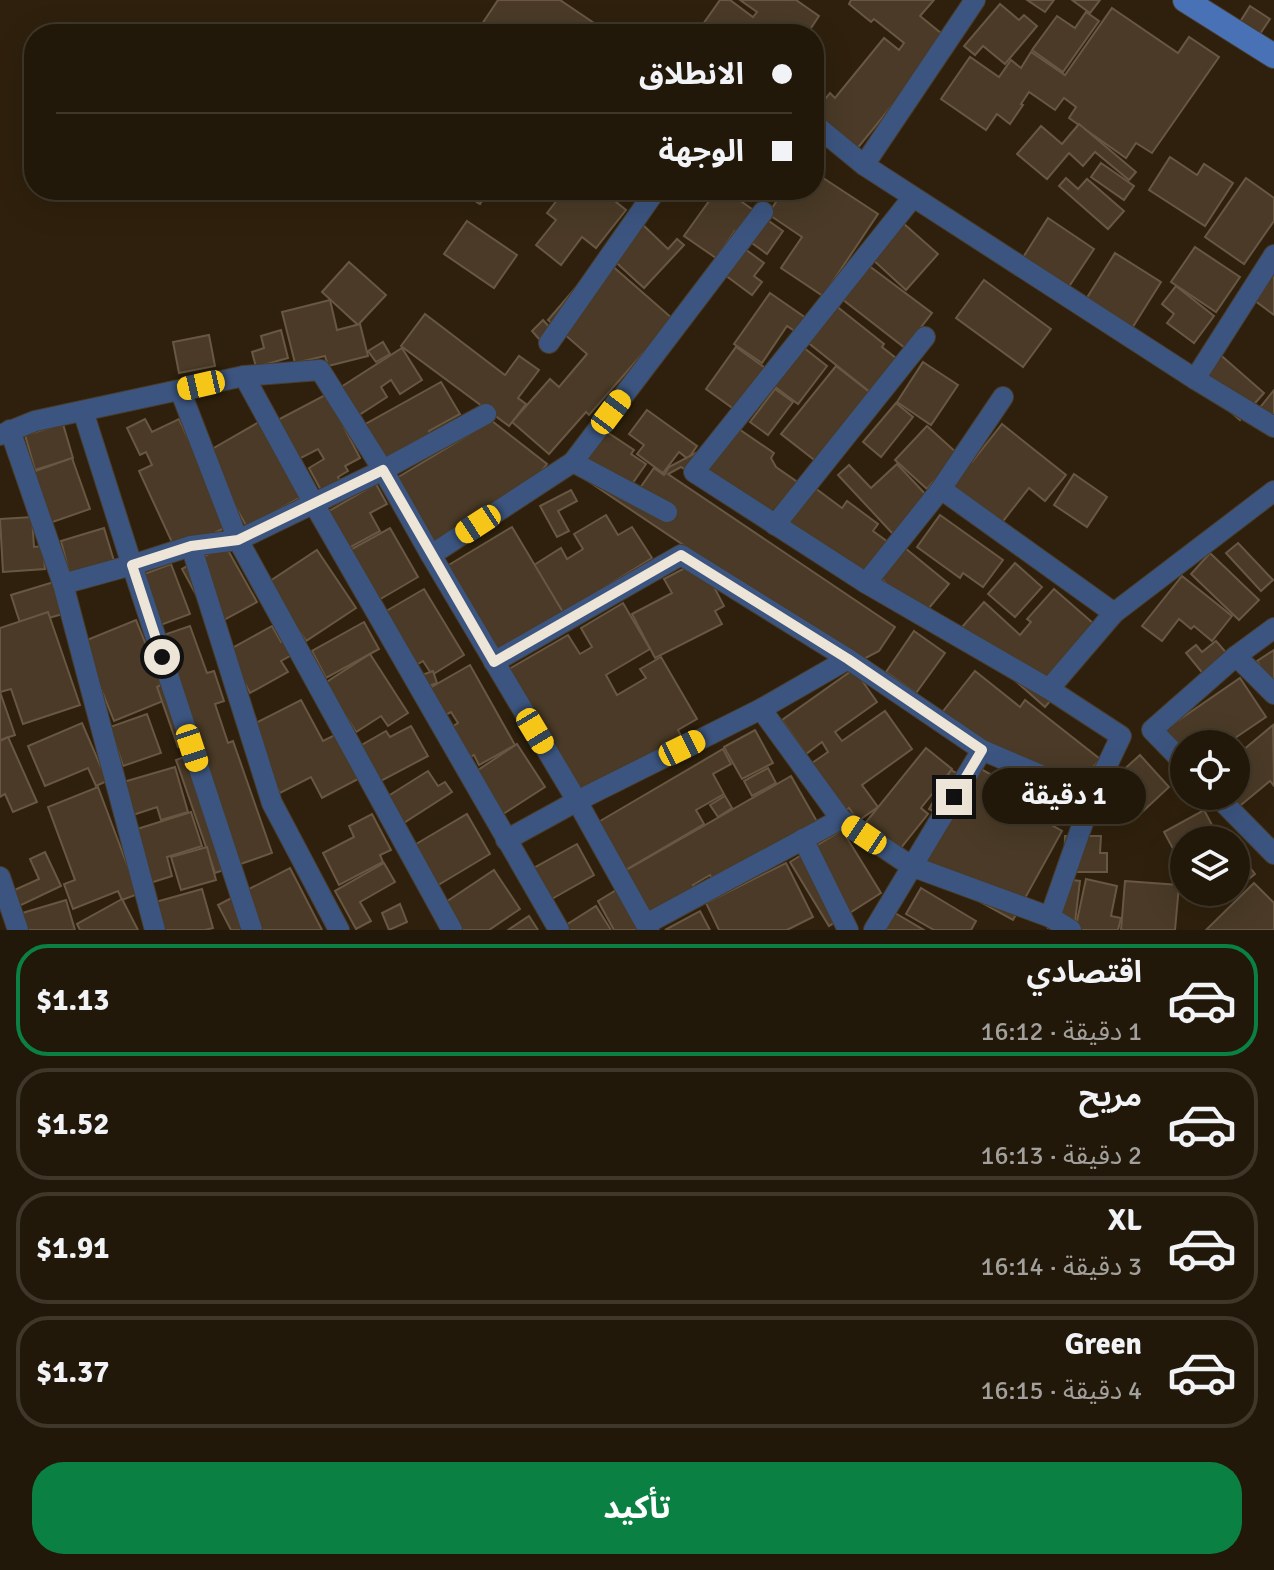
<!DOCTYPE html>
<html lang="ar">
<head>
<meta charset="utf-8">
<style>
	body { margin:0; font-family:Signika,"Noto Sans Arabic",sans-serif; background:#2a2112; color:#f1f3f6; direction:rtl; height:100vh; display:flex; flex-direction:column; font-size:30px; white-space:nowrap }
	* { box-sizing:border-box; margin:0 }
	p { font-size:26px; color:#a2a09c }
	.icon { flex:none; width:44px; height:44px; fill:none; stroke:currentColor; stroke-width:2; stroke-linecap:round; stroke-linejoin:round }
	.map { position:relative; height:930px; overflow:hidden; direction:ltr }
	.panel { display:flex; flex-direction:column; background:#221809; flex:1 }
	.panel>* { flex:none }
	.top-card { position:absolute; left:24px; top:24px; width:800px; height:176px; border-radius:32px; box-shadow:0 8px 32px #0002,0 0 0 2px #3f372a; direction:rtl; display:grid; align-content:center; height:176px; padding:0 32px; background:#221809 }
	.tools { position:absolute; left:1170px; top:730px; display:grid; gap:16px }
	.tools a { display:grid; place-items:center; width:80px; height:80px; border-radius:50%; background:#221809; box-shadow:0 8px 32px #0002,0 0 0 2px #3f372a; font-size:40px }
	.end { position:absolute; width:36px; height:36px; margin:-18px; border:10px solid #eee5d9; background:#111; box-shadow:0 0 0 4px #111 }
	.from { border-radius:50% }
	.bubble { position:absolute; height:56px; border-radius:28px; background:#221809; box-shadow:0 8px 32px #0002,0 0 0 2px #3f372a; font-size:26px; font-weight:700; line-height:56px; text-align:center; direction:rtl }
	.car { position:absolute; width:24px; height:48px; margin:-24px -12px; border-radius:10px; box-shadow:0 0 6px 2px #0007; background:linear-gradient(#f5c518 24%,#345 0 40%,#f5c518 0 76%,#345 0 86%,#f5c518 0) }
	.top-card b { display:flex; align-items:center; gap:28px; height:76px; font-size:30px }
	.top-card b+b { border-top:2px solid #3f372a }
	.top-card i { width:20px; height:20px; background:#f1f3f6 }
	ul { padding:14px 0 0; list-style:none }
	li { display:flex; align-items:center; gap:24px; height:112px; margin:0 16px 12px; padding:0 16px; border:4px solid #3f372a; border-radius:32px }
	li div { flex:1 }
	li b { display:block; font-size:30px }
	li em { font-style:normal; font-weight:700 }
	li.active { border-color:#0b8043 }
	li>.icon { width:72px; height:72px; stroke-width:1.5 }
	.cta { display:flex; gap:16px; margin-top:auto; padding:16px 32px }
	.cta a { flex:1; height:92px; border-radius:32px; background:#0b8043; color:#fff; font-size:32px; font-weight:700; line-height:92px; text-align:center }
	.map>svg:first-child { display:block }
	.building { fill:#4a3a27; stroke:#685743; stroke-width:2 }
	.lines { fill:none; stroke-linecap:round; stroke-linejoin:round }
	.street-casing { stroke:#493c29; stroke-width:22 }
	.secondary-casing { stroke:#493c29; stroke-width:26 }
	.street { stroke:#3c5580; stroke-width:20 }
	.secondary { stroke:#4971b6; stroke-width:24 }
	.route { stroke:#eee5d9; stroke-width:10 }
</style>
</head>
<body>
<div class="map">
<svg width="1274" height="930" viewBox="0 0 1274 930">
	<rect width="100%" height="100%" fill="#2e200c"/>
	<g class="building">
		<path d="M498 0H560L594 23 587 34H497L482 24Z"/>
		<path d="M720 0H730L753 17 757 12 740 0H796L819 16 807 34H696Z"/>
		<path d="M851 0H934L920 16 947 38 856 150 814 116V113L830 93 835 98 884 38 899 50 904 43 874 19 871 22 849 4Z"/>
		<path d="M1027 0H1054L1045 12Z"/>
		<path d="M1072 0H1100L1090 13Z"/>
		<path d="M1000 4 1019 20 1024 15 1037 26 1005 64 983 46 975 55 964 46Z"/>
		<path d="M1250 6 1270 19 1260 34 1240 22Z"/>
		<path d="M1112 8 1178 53 1189 37 1219 57 1152 153 1136 143 1126 158 1069 118 1076 107 1064 98 1055 110 1029 92 1021 104 1023 105 1010 124 997 114 986 130 941 99 970 57 999 77 1011 60 1021 68 1031 52 1065 75Z"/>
		<path d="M1086 12 1099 21 1063 72 1032 50 1057 16 1075 28Z"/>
		<path d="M1079 124 1136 172 1129 180 1095 152 1083 166 1069 153 1047 179 1017 154 1041 126 1062 144Z"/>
		<path d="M1170 157 1197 175 1204 164 1233 183 1205 226 1149 190Z"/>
		<path d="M1101 163 1134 186 1124 200 1091 177Z"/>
		<path d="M814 172 878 214 823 296 781 268 802 237 768 214 784 190H814Z"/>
		<path d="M1066 178 1078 189 1087 179 1124 211 1108 229 1059 186Z"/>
		<path d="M1246 178 1274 198V221L1244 264 1205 237Z"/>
		<path d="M458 190H489L480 204Z"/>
		<path d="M565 190H601L626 210 596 248 582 237 561 265 536 245 556 220 547 213Z"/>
		<path d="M717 190H725L783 231 767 254 735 231 716 258 684 236Z"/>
		<path d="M737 190H759L751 201Z"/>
		<path d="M1048 218 1094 249 1060 300 1015 270Z"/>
		<path d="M467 221 517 255 494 288 444 254Z"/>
		<path d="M640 222 668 249 677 239 684 245 644 288 609 256Z"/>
		<path d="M903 223 938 254 906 290 871 258Z"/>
		<path d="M1195 247 1240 277 1216 312 1171 282Z"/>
		<path d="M745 249 764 263 754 276 762 282 752 295 725 275Z"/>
		<path d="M1115 253 1161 282 1129 333 1083 304Z"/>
		<path d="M602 257 673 319 589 415 586 412 549 454 512 422 550 379 559 387 587 354 548 320Z"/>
		<path d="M1274 258V315L1246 294Z"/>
		<path d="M349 262 386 295 358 325 322 292Z"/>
		<path d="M868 265 932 313 905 348 842 299Z"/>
		<path d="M984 280 1051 329 1023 367 956 318Z"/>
		<path d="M1176 286 1214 316 1194 343 1167 323 1174 314 1162 304Z"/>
		<path d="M770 293 806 318 796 332 787 326 762 363 734 344Z"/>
		<path d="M330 300 337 330 360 324 368 356 328 366 325 356 295 363 282 312Z"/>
		<path d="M835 305 884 344 882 347 901 362 875 396 806 341Z"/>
		<path d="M425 314 505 375 519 356 539 370 518 398 526 404 509 426 401 346Z"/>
		<path d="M543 320 551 329 539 339 532 331Z"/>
		<path d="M281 330 288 358 256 367 252 352 264 348 261 336Z"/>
		<path d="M209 335 215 366 179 373 173 342Z"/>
		<path d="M383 342 390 354 376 362 368 351Z"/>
		<path d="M799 344 827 366 798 404 770 383Z"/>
		<path d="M736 347 768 370 738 412 706 389Z"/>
		<path d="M402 348 422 380 400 394 391 380 381 387 387 397 359 415 341 387Z"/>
		<path d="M1216 351 1264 393 1240 420 1192 379Z"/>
		<path d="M923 362 958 385 931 425 897 402Z"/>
		<path d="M836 366 872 394 817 462 781 434Z"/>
		<path d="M441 382 460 414 429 431 434 441 386 468 362 426Z"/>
		<path d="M775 389 793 402 768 435 750 422Z"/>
		<path d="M1274 390V430L1254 415Z"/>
		<path d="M327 394 360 458 345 466 348 471 338 477 349 497 330 507 309 468 324 459 318 449 295 461 274 422Z"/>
		<path d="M896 403 913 417 881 457 863 442Z"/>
		<path d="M647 410 697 446 688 459 679 452 663 473 637 454 644 445 629 434Z"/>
		<path d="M145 419 152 432 179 419 229 526 176 551 139 471 152 465 146 452 140 455 127 428Z"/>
		<path d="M492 421 547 464 523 494 436 550 390 482Z"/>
		<path d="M259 422 301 497 247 527 205 453Z"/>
		<path d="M592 422 634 450 631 454 646 464 630 487 635 495 654 468 664 475 669 467 713 444 733 425 774 453 771 458 776 467 796 481 803 494 778 530 681 467 668 474 895 627 879 651 858 662 564 465Z"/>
		<path d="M63 424 73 458 35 470 25 435Z"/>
		<path d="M1002 424 1066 475 1045 501 1029 488 1000 525 950 485 971 460 972 462Z"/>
		<path d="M927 426 958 454 927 489 895 460Z"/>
		<path d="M72 458 90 509 44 525 27 474Z"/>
		<path d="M897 464 930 499 893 534 838 475 849 465 871 488Z"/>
		<path d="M1074 474 1107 497 1087 527 1054 505Z"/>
		<path d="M376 484 387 504 370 513 380 531 349 548 329 511Z"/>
		<path d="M811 485 842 508 847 501 878 524 873 531 888 542 861 579 784 522Z"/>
		<path d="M571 490 577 501 558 511 569 531 557 537 540 506Z"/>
		<path d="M606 515 618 535 632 527 652 558 563 613 534 565 561 548 567 559 583 549 574 534Z"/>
		<path d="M940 515 1003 560 983 587 963 573 960 578 917 547Z"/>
		<path d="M32 517 34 547 43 546 45 569 3 572 0 519Z"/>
		<path d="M512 527 564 614 499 654 447 566Z"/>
		<path d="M104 528 118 574 73 587 61 541Z"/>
		<path d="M390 528 418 577 372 604 343 554Z"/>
		<path d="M1238 543 1273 580 1261 591 1226 553Z"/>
		<path d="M225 545 257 602 213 626 182 569Z"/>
		<path d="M905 548 949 584 924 614 880 578Z"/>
		<path d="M317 550 356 608 306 641 267 583Z"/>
		<path d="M1210 553 1259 600 1239 620 1191 574Z"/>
		<path d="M700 560 724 606 715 611 722 624 655 658 632 614 672 593 664 579Z"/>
		<path d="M1015 563 1042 587 1015 617 988 594Z"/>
		<path d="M171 564 190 614 150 629 131 579Z"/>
		<path d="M1182 576 1232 616 1212 641 1194 626 1191 629 1179 619 1162 641 1142 626Z"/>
		<path d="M57 581 66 613 21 626 11 595Z"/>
		<path d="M424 589 464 655 432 675 423 661 408 670 376 617Z"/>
		<path d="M1054 589 1094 624 1057 693 1045 707 986 655 955 635 984 602 1020 635 1031 622 1027 619Z"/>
		<path d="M623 603 650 649 606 675 617 695 646 678 640 669 661 657 697 719 678 730 681 736 584 794 509 669 568 635 580 654 592 647 581 628Z"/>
		<path d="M48 612 80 705 23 724 11 689 0 692 15 735 0 740V628Z"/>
		<path d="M136 620 168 699 114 721 82 642Z"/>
		<path d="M364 622 379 649 326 678 312 651Z"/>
		<path d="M190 626 207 673 214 671 224 701 215 704 228 743 233 741 272 853 215 873 176 760 200 751 197 741 178 747 157 687 161 685 146 641Z"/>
		<path d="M272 626 281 642 289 638 297 652 281 661 288 672 250 693 227 651Z"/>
		<path d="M914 631 945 653 916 693 886 672Z"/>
		<path d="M1216 641 1229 656 1205 676 1186 653 1196 645 1202 652Z"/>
		<path d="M1274 650V688L1257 661Z"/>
		<path d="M370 654 408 713 388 726 381 716 356 732 325 683Z"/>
		<path d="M470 665 515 745 479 765 474 755 460 763 442 733 458 723 451 712 438 719 423 692Z"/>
		<path d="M854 669 877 702 835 732 842 741 885 711 912 749 862 785 878 807 858 821 849 808 845 811 812 763 828 752 822 742 806 754 782 720Z"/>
		<path d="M433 671 437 683 418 690 413 678Z"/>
		<path d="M975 671 1020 707 1025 700 1100 759 1070 797 1029 764 1019 777 940 715Z"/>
		<path d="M1240 678 1266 717 1226 744H1184V761L1163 731Z"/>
		<path d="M301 700 323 741 335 735 358 779 322 798 311 777 280 793 246 728Z"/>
		<path d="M147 714 161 753 123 766 110 727Z"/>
		<path d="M82 723 107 781 96 786 88 768 45 786 28 746Z"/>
		<path d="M1273 725 1274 786 1270 781 1230 814 1215 796H1236V756Z"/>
		<path d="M411 726 428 756 379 782 360 746 386 731 390 737Z"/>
		<path d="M755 730 773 763 742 779 724 747Z"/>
		<path d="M8 737 37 802 13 812 5 794 0 797V741Z"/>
		<path d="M517 744 545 787 497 818 469 776Z"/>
		<path d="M926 748 952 769 921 808 928 814 900 849 866 822Z"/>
		<path d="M723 749 731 764 713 774 724 794 696 810 704 824 622 872 595 824Z"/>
		<path d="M1140 755 1169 787 1140 814 1127 799 1105 819 1099 814 1088 824 1077 812Z"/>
		<path d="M175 767 188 812 161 820 157 807 130 816 120 783Z"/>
		<path d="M768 768 776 783 752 796 744 781Z"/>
		<path d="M979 768 1041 802 1034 815 1062 831 1013 920 973 898 913 857 937 813 929 809 951 770 971 781Z"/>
		<path d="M428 771 438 786 445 782 452 792 402 824 385 798Z"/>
		<path d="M791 776 820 827 717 887 710 875 693 885 700 896 652 923 623 872Z"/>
		<path d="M98 787 138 894 122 900 118 891 73 909 64 884 75 880 48 807Z"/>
		<path d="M725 796 732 808 718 817 710 805Z"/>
		<path d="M1204 810 1218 836 1211 840H1184V855L1178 858 1164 832Z"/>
		<path d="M191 812 202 846 167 857 172 876 147 884 131 831Z"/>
		<path d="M372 814 391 850 380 855 383 862 339 885 323 853 354 837 349 826Z"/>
		<path d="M467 814 490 854 430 890 406 850Z"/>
		<path d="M842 830 881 893 829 926 790 862Z"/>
		<path d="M1065 836H1101L1100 853H1107V872H1064Z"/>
		<path d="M577 844 594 875 550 900 532 869Z"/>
		<path d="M207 847 216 880 181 890 171 857Z"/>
		<path d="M1236 849 1255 874 1236 889Z"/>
		<path d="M45 852 61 886 17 907 10 892 39 879 30 859Z"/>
		<path d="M384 863 395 882 360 902 371 921 356 929 335 891Z"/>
		<path d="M786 863 813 917 787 930H719L706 903Z"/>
		<path d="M290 868 322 930H231L218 905Z"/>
		<path d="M494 870 520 909 489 930H457L440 906Z"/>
		<path d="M1054 878 1080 881 1074 930 1048 928Z"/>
		<path d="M1086 879 1117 886 1111 916 1121 918 1118 930H1075Z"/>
		<path d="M1125 881 1179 885 1175 930H1121Z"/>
		<path d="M1254 883 1274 903V930H1206Z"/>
		<path d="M921 888 976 921 971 930H934L906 914Z"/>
		<path d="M202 889 213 928 205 930H160L152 903Z"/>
		<path d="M618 889 641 930H614L598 901Z"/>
		<path d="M1210 892H1232L1218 903Z"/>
		<path d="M122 899 138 930H80L77 924Z"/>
		<path d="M66 900 75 930H24L19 914Z"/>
		<path d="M400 904 407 922 389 930 382 913Z"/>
		<path d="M596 906 611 930H569L566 925Z"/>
		<path d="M890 910 924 930H877Z"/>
		<path d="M700 911 710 930H665Z"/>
		<path d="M529 916 538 930H508Z"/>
	</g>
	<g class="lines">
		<defs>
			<g id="street">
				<path d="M814 124 864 165 1195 379"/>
				<path d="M864 165 975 0"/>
				<path d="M1274 255 1195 379 1274 427"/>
				<path d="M549 343 656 190"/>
				<path d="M244 376 314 504 559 930"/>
				<path d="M180 390 238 540 452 930"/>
				<path d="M83 411 132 565 252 930"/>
				<path d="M10 430 63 584 155 930"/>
				<path d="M0 435 35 421 244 376 320 370 383 470 431 555 577 801 649 930"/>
				<path d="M573 462 667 512"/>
				<path d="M941 489 1114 613"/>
				<path d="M775 525 925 337"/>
				<path d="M191 546 272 803 339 930"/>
				<path d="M431 555 573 462 763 212"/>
				<path d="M866 583 941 489 1003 397"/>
				<path d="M63 584 132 565 191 546 238 540 383 470 486 414"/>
				<path d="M1236 656 1274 694"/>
				<path d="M494 662 681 555 848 659 982 750 1092 797"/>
				<path d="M1049 689 1114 613 1274 491"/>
				<path d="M761 709 841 819"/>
				<path d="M1184 763 1152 730 1236 656 1274 628"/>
				<path d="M1217 796 1274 854"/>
				<path d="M803 839 848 930"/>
				<path d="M506 840 577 801 761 709 848 659"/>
				<path d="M0 877 18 930"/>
				<path d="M1050 917 1071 930"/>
				<path d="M646 924 841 819 911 866 1050 917 1092 797 1121 736 1049 689 866 583 694 472 913 197"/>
				<path d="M874 930 982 750"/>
			</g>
			<path id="secondary" d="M1185 0 1274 56"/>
		</defs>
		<use href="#street" class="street-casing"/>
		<use href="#secondary" class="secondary-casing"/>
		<use href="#street" class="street"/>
		<use href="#secondary" class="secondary"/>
	</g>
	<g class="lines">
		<path class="route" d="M162 657 132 565 191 546 238 540 383 470 494 662 681 555 848 659 982 750 954 797"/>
	</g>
</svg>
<div class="tools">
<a><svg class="icon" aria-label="locate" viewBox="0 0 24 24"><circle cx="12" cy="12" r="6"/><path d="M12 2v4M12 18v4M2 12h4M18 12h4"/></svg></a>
<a><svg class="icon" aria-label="layers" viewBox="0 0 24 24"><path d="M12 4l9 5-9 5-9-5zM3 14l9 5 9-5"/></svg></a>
</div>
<i class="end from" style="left:162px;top:657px"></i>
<i class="end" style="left:954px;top:797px"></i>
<div class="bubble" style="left:982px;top:768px;width:164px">1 دقيقة</div>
<i class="car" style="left:201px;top:385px;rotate:257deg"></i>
<i class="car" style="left:611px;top:412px;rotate:37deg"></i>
<i class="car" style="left:478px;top:524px;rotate:237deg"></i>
<i class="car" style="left:535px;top:731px;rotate:149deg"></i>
<i class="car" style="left:192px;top:748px;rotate:162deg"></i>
<i class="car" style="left:682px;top:748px;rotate:64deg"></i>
<i class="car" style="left:864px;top:835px;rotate:304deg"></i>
<div class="top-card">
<b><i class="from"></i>الانطلاق</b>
<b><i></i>الوجهة</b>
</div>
</div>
<section class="panel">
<ul>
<li class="active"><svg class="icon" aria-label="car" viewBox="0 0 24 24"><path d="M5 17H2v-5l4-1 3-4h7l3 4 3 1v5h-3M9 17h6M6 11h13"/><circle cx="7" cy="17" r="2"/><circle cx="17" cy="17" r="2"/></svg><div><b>اقتصادي</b><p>1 دقيقة · 16:12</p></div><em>$1.13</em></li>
<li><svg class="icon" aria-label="car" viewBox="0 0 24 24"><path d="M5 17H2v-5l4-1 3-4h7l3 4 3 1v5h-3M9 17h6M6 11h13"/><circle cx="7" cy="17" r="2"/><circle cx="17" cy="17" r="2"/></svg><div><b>مريح</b><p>2 دقيقة · 16:13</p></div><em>$1.52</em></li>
<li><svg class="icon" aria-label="car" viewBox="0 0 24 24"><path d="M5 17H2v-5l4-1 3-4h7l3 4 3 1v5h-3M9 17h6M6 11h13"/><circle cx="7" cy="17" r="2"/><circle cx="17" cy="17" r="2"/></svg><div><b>XL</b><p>3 دقيقة · 16:14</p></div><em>$1.91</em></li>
<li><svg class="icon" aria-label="car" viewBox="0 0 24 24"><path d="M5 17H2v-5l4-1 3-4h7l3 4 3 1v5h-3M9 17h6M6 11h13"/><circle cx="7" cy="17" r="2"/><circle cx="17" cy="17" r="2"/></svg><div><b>Green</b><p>4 دقيقة · 16:15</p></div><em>$1.37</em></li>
</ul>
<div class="cta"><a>تأكيد</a></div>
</section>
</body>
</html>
